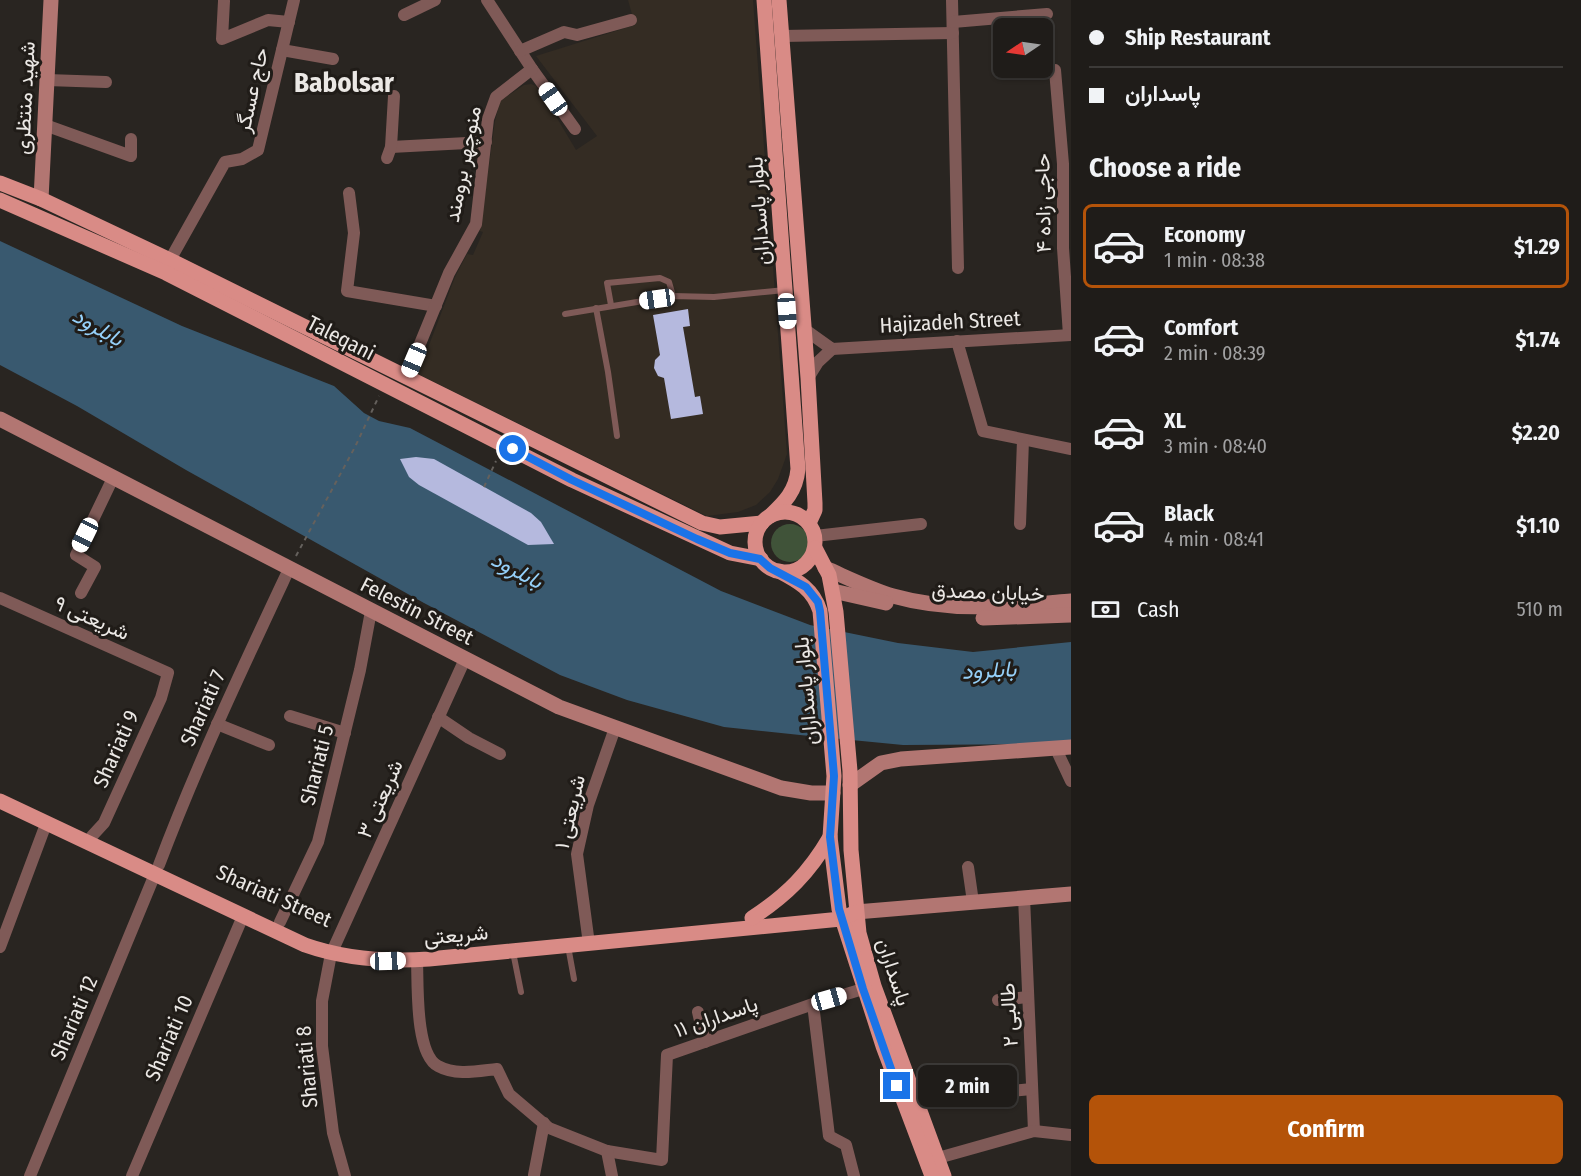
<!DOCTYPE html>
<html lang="en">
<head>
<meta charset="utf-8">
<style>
	body { margin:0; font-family:"Fira Sans Condensed",Vazirmatn,sans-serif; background:#2c2926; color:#f1f3f6; height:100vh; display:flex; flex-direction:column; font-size:22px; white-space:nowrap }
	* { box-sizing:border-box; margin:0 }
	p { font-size:20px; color:#a1a1a2 }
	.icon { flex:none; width:33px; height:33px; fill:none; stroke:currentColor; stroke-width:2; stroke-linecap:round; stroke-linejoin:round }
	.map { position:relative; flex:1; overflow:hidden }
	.panel { display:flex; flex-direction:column; background:#1f1c19; width:510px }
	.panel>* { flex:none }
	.guide { display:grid; align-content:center; height:132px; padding:0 18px; background:#1f1c19 }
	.needle { width:39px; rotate:257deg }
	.controls { position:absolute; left:993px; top:18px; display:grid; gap:12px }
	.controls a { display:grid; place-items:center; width:60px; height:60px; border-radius:9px; background:#1f1c19; box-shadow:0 2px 4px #0004,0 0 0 2px #3c3a38; font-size:30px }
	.end { position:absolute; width:27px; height:27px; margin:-14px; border:8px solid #1a73e8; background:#fff; box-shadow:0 0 0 3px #fff }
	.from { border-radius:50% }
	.bubble { position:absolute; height:42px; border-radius:9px; background:#1f1c19; box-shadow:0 2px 4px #0004,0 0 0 2px #3c3a38; font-size:20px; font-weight:700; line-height:42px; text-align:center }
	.car { position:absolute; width:18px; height:36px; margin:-18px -9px; border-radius:8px; box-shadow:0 0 4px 2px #0007; background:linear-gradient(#fff 24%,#345 0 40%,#fff 0 76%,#345 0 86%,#fff 0) }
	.guide b { display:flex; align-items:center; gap:21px; height:57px; font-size:22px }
	.guide b+b { border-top:2px solid #3c3a38 }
	.guide i { width:15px; height:15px; background:#f1f3f6 }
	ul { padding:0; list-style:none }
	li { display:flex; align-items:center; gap:18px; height:84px; margin:0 12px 9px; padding:0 6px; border:3px solid transparent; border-radius:9px }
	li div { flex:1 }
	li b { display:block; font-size:22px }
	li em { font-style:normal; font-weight:700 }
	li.active { border-color:#b45309 }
	li>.icon { width:54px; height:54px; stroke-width:1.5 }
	h2 { padding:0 18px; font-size:27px; line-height:72px }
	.pay { display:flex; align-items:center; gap:15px; height:66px; padding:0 18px; font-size:22px }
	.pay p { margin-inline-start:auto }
	.action { display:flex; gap:12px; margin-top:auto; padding:12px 18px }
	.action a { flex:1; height:69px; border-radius:9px; background:#b45309; color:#fff; font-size:24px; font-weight:700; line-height:69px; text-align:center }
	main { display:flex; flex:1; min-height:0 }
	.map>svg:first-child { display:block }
	.built { fill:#342c23 }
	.green { fill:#405339 }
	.water { fill:#39596f }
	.building { fill:#b5b9de }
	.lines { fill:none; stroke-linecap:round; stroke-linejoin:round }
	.path { stroke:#65615d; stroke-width:2; stroke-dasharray:4.5 4.5; stroke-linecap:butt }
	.lane { stroke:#7f5a57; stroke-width:6 }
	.street { stroke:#7f5a57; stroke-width:12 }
	.secondary { stroke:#b27672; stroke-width:15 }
	.primary { stroke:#d98b86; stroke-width:15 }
	.route { stroke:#1a73e8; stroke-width:8 }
	.labels { text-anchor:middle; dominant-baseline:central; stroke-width:6; stroke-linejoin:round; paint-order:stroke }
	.street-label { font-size:21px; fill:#ebe8e5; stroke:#201c18 }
	.water-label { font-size:22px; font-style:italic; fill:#95d0f9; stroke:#201c18 }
	.district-label { font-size:27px; font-weight:bold; fill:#ebe8e5; stroke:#201c18 }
</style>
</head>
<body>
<main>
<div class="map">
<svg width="1071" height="1176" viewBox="0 0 1071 1176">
	<rect width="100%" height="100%" fill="#292521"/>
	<path class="built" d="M628 0H753L787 454 778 479 770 492 756 505 738 512 707 516 418 374 455 277 467 254 473 255 483 232 480 231 495 121 500 101 524 85 531 84 536 86 545 98 576 150 597 136 536 56 635 25Z"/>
	<circle class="green" cx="790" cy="543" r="19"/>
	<path class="water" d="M0 241 182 326 334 386 364 413 379 421 410 428 721 591 810 625 898 643 973 652 1071 642V740L1052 744 903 745 800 735 724 727 627 700 560 675 424 603 186 470 77 406 0 365Z"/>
	<g class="building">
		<path d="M688 309 690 326 683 327 695 397 700 396 703 414 671 419 664 378 658 376 654 368 655 360 660 355 653 315Z"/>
		<path d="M416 457 434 459 531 513 541 522 554 544 528 545 419 485 409 477 400 459Z"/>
	</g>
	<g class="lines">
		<g class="path">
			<path d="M484 487 496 461"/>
			<path d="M296 556 355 447 379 396"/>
		</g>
		<g class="lane">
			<path d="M611 305 607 283 660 278 669 282 673 296"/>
			<path d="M596 308 608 372 617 436"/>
			<path d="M565 314 673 296 714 297 785 290"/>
			<path d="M568 946 574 979"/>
			<path d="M513 952 521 992"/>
		</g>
		<g class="street">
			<path d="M487 0 532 69 575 129"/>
			<path d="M952 0 958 268"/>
			<path d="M224 1 222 39 268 20 289 22"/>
			<path d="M404 15 435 0"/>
			<path d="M953 22 1047 14"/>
			<path d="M782 36 953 33"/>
			<path d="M282 50 333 59"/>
			<path d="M520 51 564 32 577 35 631 20"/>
			<path d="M1055 70 1063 164V248L1069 335"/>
			<path d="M47 80 106 82"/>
			<path d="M45 125 131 156V139"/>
			<path d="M391 147 486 142"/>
			<path d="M387 158 391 147 394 96"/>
			<path d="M349 193 354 233 347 291 436 306"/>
			<path d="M170 260 225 162 242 159 258 150 294 0"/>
			<path d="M804 329 832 349 1071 335"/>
			<path d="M957 341 983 431 1071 449"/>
			<path d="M406 378 449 273 476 224 488 119 496 97 532 69"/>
			<path d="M808 378 818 362 832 349"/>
			<path d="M1020 524 1023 440"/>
			<path d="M815 536 921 524"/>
			<path d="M81 593 95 567 76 555 113 478"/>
			<path d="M0 598 168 673 161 698 104 823 92 836"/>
			<path d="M290 716 345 733"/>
			<path d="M438 717 469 738 500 754"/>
			<path d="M217 724 269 745"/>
			<path d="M1056 749 1071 781"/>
			<path d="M159 865C197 764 243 667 289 569"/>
			<path d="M968 867 973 902"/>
			<path d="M1024 897 1034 1131"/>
			<path d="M280 922 318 842 360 670 371 611"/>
			<path d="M589 944 577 854 588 805 615 728"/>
			<path d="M0 947 46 824"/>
			<path d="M417 960C418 984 415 1054 438 1066 456 1076 478 1071 497 1069L509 1094 549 1128 607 1151 662 1160 667 1055 813 1004 863 989"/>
			<path d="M998 1000 1028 997"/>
			<path d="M813 1004 829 1136 846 1145 854 1176"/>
			<path d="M698 1012 705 1042"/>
			<path d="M999 1092 1032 1089"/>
			<path d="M607 1151 612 1176"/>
			<path d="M938 1158 1034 1131 1071 1135"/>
			<path d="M534 1175 544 1123"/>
			<path d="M30 1176 155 874"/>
			<path d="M132 1176 243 916"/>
			<path d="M345 1176 333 1133 322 1046V1001L331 954 465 659"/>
		</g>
		<g class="secondary">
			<path d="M41 199 51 0"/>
			<path d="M0 419 559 707 781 788 811 793H833"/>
			<path d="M825 568C848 578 870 589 893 596 953 613 1011 606 1071 601"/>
			<path d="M833 591 886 603"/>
			<path d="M983 618 1071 615"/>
			<path d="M850 785 881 763 901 759 1071 747"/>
			<path d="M856 912 1071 894"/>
		</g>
		<g class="primary">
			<path d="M764 0 798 469C796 491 785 502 770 516"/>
			<path d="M779 0 808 378 815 503V510L809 523"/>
			<path d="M0 183 41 199 170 260 702 523 720 527 762 523"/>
			<path d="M0 200 166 273 572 480 730 553 761 559"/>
			<circle cx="785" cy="542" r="30"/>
			<path d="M815 548 829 575 836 612 850 771 851 850 859 933 874 986 944 1176"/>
			<path d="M779 571C798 581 813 589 820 611L834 776 830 837 839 909 883 1046 932 1176"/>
			<path d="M0 801 305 945C345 959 386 962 429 959L841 919 856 912"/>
			<path d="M752 918C787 895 809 873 830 837"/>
		</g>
	</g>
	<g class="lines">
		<path class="route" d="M513 449 572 480 697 539 730 553 760 559 770 568 806 587 818 602 820 611 834 776 830 837 839 909 863 989 897 1086"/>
	</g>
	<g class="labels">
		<g class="street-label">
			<text transform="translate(252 90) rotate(-77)">حاج عسگر</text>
			<text transform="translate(25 98) rotate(-87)">شهید منتظری</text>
			<text transform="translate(463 164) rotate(-79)">منوچهر برومند</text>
			<text transform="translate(1043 203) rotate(-91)">حاجی زاده ۴</text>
			<text transform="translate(759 211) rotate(-94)">بلوار پاسداران</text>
			<text transform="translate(950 322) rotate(-3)">Hajizadeh Street</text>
			<text transform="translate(341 338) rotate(27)">Taleqani</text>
			<text transform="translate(988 592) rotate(2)">خیابان مصدق</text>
			<text transform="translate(417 611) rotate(27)">Felestin Street</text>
			<text transform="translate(92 618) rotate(24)">شریعتی ۹</text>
			<text transform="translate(806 691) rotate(-95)">بلوار پاسداران</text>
			<text transform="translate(203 708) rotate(-66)">Shariati 7</text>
			<text transform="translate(116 749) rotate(-66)">Shariati 9</text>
			<text transform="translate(317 765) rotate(-76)">Shariati 5</text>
			<text transform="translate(380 799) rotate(-66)">شریعتی ۳</text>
			<text transform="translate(570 812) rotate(-77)">شریعتی ۱</text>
			<text transform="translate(274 896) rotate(24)">Shariati Street</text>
			<text transform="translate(456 935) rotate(-5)">شریعتی</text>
			<text transform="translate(894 972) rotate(72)">پاسداران</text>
			<text transform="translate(1009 1015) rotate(-93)">طالبی ۲</text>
			<text transform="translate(716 1017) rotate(-19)">پاسداران ۱۱</text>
			<text transform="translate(74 1018) rotate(-67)">Shariati 12</text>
			<text transform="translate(169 1038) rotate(-67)">Shariati 10</text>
			<text transform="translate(307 1067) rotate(-95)">Shariati 8</text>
		</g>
		<g class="water-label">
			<text transform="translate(98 327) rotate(30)">بابلرود</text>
			<text transform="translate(517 570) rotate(28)">بابلرود</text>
			<text transform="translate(989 670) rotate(-3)">بابلرود</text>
		</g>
		<g class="district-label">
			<text x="344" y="83">Babolsar</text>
		</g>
	</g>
</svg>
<div class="controls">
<a><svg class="needle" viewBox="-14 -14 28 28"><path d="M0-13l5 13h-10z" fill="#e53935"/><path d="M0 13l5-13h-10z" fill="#a1a1a2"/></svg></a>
</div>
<i class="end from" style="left:513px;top:449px"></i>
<i class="end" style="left:897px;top:1086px"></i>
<div class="bubble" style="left:918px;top:1065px;width:99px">2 min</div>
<i class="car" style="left:553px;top:99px;rotate:325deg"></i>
<i class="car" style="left:657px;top:299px;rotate:262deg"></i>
<i class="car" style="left:787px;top:311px;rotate:176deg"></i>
<i class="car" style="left:414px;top:360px;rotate:203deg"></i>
<i class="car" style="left:85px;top:535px;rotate:206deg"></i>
<i class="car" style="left:388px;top:961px;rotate:88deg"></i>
<i class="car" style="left:829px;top:999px;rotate:74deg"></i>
</div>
<section class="panel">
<div class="guide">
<b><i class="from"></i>Ship Restaurant</b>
<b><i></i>پاسداران</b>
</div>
<h2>Choose a ride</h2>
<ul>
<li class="active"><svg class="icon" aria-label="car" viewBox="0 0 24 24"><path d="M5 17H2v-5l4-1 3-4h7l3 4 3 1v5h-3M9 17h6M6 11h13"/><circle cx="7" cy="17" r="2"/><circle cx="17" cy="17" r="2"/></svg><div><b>Economy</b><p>1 min · 08:38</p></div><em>$1.29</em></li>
<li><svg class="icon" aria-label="car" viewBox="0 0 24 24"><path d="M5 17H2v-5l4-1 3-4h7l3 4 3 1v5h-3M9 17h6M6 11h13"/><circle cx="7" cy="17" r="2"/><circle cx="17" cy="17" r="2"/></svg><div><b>Comfort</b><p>2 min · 08:39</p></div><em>$1.74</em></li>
<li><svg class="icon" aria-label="car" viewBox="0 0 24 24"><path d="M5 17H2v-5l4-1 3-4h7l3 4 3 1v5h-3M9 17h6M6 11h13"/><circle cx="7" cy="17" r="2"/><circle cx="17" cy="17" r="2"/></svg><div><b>XL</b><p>3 min · 08:40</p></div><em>$2.20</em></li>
<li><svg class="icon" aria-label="car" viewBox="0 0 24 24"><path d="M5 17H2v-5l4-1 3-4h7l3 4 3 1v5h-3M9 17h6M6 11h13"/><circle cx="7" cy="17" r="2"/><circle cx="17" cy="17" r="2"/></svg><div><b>Black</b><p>4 min · 08:41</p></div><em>$1.10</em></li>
</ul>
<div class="pay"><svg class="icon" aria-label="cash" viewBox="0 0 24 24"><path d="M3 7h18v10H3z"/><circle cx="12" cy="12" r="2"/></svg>Cash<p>510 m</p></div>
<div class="action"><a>Confirm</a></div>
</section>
</main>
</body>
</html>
